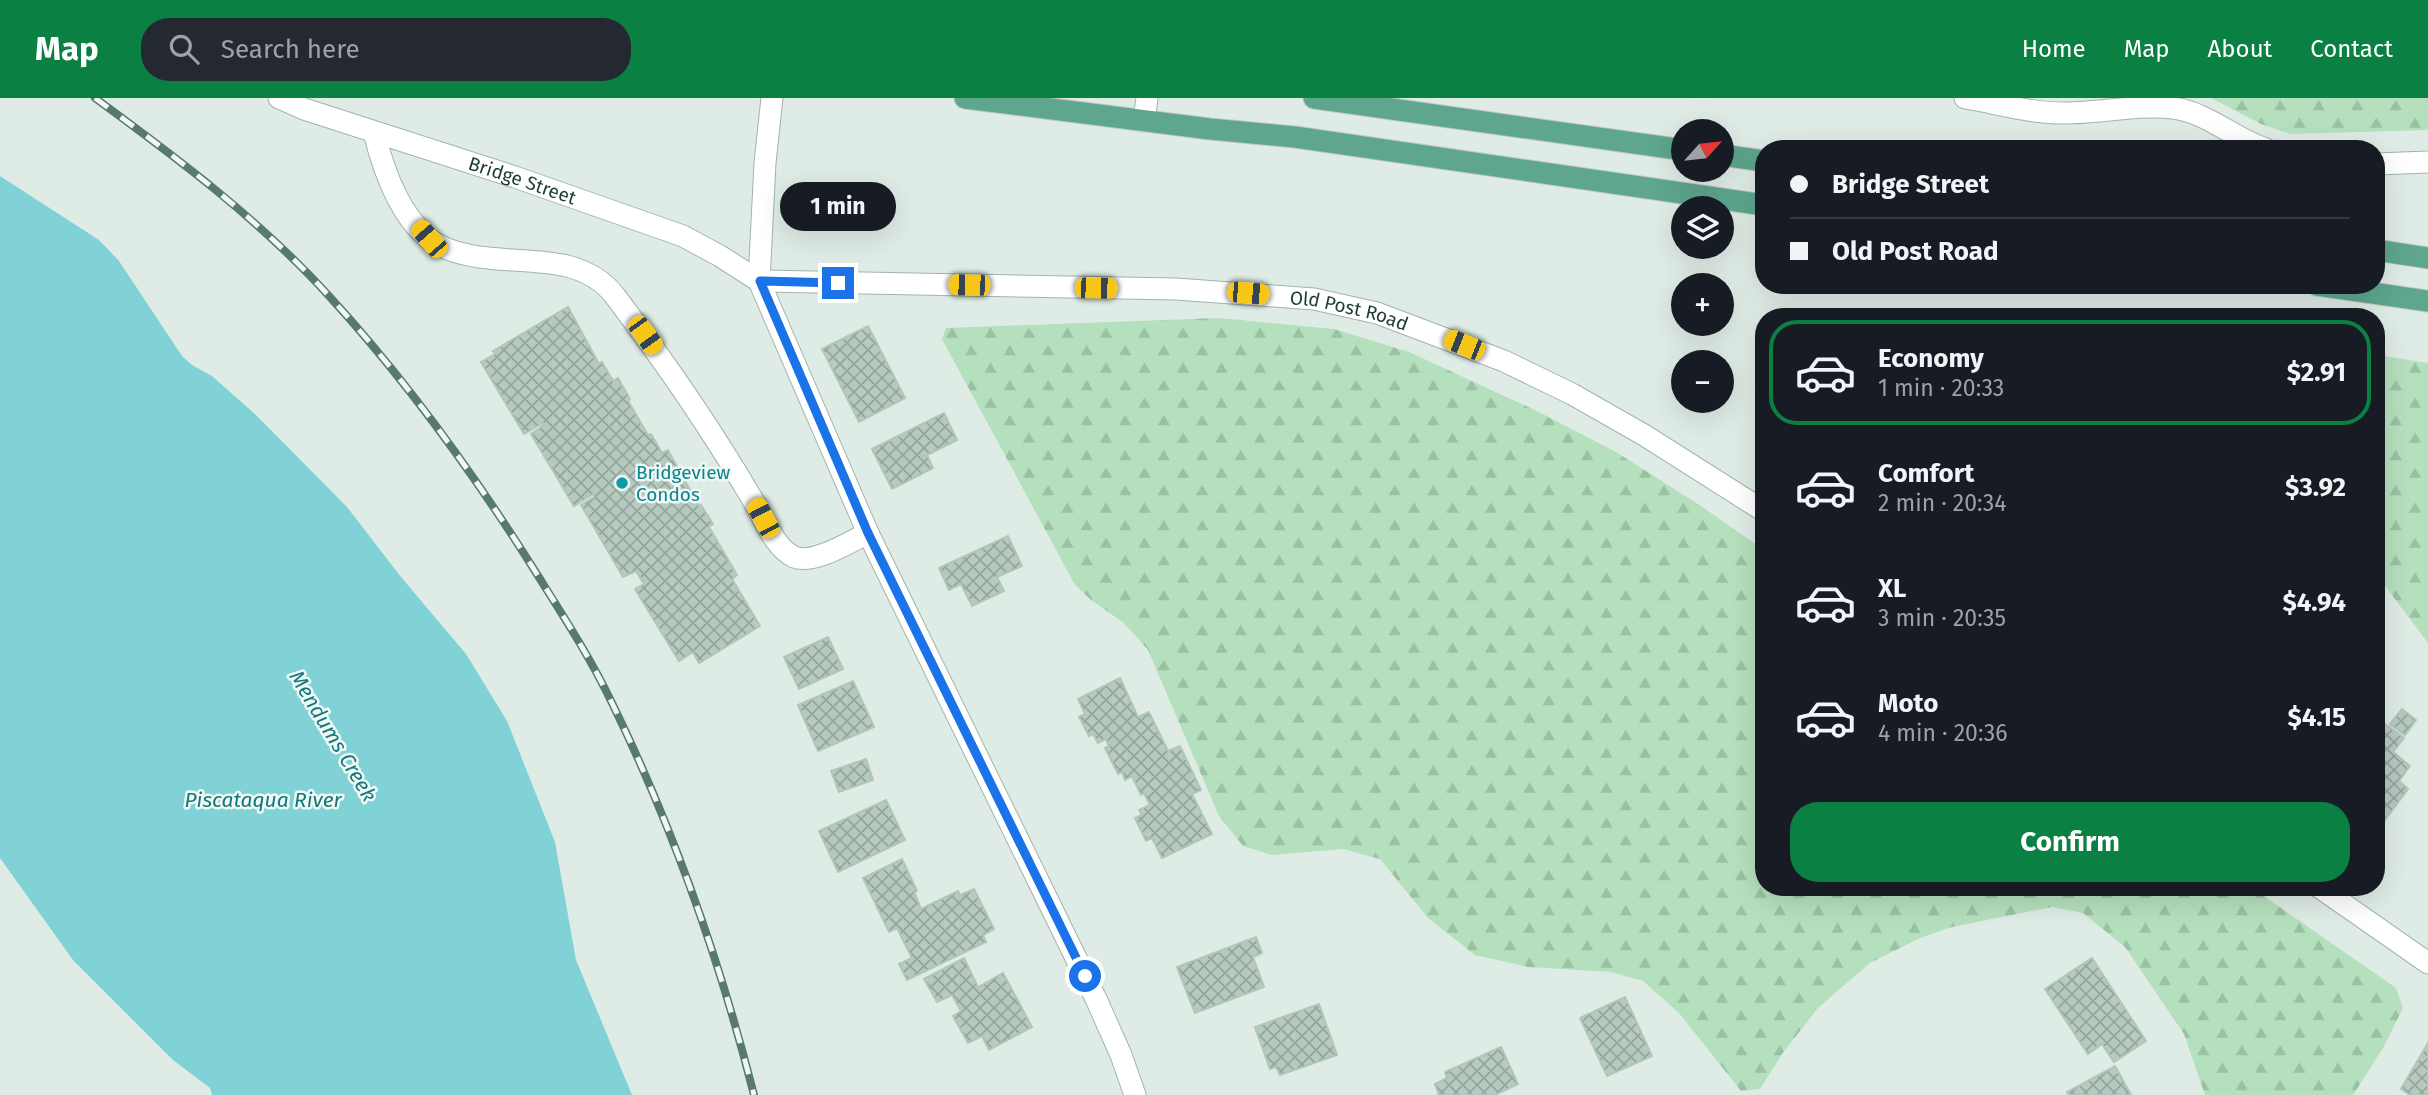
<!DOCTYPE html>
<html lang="en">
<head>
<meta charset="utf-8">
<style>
	body { margin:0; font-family:"Fira Sans",sans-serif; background:#242831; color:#f1f3f6; height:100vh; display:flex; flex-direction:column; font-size:26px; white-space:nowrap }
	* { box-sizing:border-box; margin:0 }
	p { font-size:23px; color:#9ea1a6 }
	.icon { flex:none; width:38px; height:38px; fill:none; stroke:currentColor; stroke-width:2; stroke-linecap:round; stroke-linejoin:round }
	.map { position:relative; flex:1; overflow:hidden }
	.drawer { position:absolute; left:1755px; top:210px; width:630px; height:588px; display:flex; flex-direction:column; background:#171b24; border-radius:28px; box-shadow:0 7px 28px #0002 }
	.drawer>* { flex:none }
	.banner { position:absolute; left:1755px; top:42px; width:630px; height:154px; border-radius:28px; box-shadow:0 7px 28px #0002; display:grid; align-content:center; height:154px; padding:0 35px; background:#171b24 }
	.needle { width:46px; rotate:63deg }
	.tools { position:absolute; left:1671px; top:21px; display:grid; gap:14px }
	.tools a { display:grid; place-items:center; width:63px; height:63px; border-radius:50%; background:#171b24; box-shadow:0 7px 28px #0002; font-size:35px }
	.end { position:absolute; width:32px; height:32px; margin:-16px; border:9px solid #1a73e8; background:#fff; box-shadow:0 0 0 4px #fff }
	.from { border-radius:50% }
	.bubble { position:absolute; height:49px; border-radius:24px; background:#171b24; box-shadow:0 7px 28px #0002; font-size:23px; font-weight:700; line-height:49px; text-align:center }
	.car { position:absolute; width:21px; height:42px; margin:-21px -10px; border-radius:9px; box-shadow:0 0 5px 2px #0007; background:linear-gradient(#f5c518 24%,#345 0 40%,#f5c518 0 76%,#345 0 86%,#f5c518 0) }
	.banner b { display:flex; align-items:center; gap:24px; height:66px; font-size:26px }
	.banner b+b { border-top:2px solid #363941 }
	.banner i { width:18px; height:18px; background:#f1f3f6 }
	ul { padding:12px 0 0; list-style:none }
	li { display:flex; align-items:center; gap:21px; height:105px; margin:0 14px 10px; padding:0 21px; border:4px solid transparent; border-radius:28px }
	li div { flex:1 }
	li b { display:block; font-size:26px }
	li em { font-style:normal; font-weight:700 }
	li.on { border-color:#0b8043 }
	li>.icon { width:63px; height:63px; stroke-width:1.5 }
	.cta { display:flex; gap:14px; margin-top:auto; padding:14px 35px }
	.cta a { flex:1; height:80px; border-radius:28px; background:#0b8043; color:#fff; font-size:28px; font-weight:700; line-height:80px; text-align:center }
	header { display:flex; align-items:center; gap:42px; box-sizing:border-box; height:98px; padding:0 35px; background:#0b8043; color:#fff }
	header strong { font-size:33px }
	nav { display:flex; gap:38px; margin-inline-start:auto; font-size:24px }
	.search { width:490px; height:63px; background:#242831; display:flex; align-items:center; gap:18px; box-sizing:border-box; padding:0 24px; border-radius:28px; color:#9ea1a6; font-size:26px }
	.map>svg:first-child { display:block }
	.forest { fill:url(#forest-firs) }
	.water { fill:#80d2d7 }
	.building { fill:url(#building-cross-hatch); stroke:#b1c6bb; stroke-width:2 }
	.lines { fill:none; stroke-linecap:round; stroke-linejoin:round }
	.minor-casing { stroke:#a1b4ac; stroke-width:23 }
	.major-casing { stroke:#c0c9c6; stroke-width:23 }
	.minor { stroke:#fff; stroke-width:21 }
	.major { stroke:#5ea68d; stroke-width:21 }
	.rail-casing { stroke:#58796e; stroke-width:8 }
	.rail { stroke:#eff8f3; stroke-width:5; stroke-dasharray:16; stroke-linecap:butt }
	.route { stroke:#1a73e8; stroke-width:9 }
	.culture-dot { fill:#0f9aa8; stroke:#eff8f3; stroke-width:2.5 }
	.labels { text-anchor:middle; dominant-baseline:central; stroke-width:5; stroke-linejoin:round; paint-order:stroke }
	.street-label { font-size:19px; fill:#1e3e32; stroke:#eff8f3 }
	.culture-label { font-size:19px; fill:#0d838f; stroke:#eff8f3; text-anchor:start }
	.water-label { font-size:21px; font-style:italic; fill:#12777f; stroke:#eff8f3 }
</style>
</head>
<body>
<header>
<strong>Map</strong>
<div class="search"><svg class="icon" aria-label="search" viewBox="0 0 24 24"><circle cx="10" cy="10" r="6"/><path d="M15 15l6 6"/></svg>Search here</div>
<nav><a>Home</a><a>Map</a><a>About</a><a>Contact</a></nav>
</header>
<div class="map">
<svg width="2428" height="997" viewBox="0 0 2428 997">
	<defs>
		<pattern id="forest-firs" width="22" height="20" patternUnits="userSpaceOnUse" patternTransform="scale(1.75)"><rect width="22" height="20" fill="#b5e0bd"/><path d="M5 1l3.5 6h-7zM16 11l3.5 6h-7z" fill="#9bc1a3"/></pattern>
		<pattern id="building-cross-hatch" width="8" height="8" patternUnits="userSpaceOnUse" patternTransform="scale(1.75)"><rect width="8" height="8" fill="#b7cac0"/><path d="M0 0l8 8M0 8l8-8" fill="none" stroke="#94a59d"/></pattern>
	</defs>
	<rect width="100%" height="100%" fill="#dfece5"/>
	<g class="forest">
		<path d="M2211 0H2428V32L2291 36 2261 26Z"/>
		<path d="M1218 220 1334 231 1409 254 1537 313 1616 354 1701 408 1764 452V789H2251L2396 890 2403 910 2383 950 2353 997H2205L2184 936 2125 849 2083 815 2052 809 1952 829 1920 840 1870 865 1818 910 1782 956 1760 991 1741 993 1679 915 1643 883 1611 874 1528 869 1475 857 1428 820 1380 761 1343 751 1272 757 1243 748 1219 718 1148 552 1124 525 1091 502 1075 487 942 241 946 230Z"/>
		<path d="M2377 257 2428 265V545L2377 477Z"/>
	</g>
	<path class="water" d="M0 78 99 142 119 163 182 258 192 267 212 278 257 318 347 409 401 479 466 556 507 623 555 744 576 862 632 997H212L210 990 173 962 73 862 0 760Z"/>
	<g class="building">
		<path d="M568 209 599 266 602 264 613 283 618 280 630 301 628 303 648 337 651 336 662 355 668 352 699 408 701 407 713 426 709 429 737 477 732 481 760 528 699 565 693 554 679 563 635 491 644 486 636 473 623 479 581 407 594 399 593 396 574 408 531 336 544 327 543 325 524 336 481 264 495 256 493 253Z"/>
		<path d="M868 228 905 300 859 324 822 251Z"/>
		<path d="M944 315 957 342 927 357 933 370 892 391 872 351Z"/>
		<path d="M1008 438 1022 468 997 479 1004 493 972 508 961 486 949 492 939 470Z"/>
		<path d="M828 539 843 571 799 591 784 559Z"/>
		<path d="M1120 580 1138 619 1149 614 1168 653 1180 648 1201 692 1192 696 1212 736 1162 760 1152 740 1146 743 1135 720 1142 717 1139 712 1150 707 1144 695 1141 697 1132 678 1125 682 1122 674 1118 676 1105 650 1109 648 1106 641 1098 645 1093 636 1089 638 1079 619 1085 616 1078 601Z"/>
		<path d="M853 583 874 629 818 653 798 607Z"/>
		<path d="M2402 611 2416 622 2405 637 2390 626Z"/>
		<path d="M2381 623 2404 640 2393 654 2410 668 2399 683 2408 691 2385 722 2376 716V630Z"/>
		<path d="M866 661 873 682 839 694 831 673Z"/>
		<path d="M886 702 905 742 838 774 819 733Z"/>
		<path d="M902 761 917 793 914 794 921 811 958 793 960 797 974 791 994 831 983 837 986 844 907 882 899 866 912 860 897 830 889 834 863 780Z"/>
		<path d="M1256 839 1262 855 1253 859 1264 889 1195 915 1177 869Z"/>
		<path d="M964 860 978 889 1003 875 1032 929 989 952 982 938 968 945 953 918 961 913 952 897 937 904 924 881Z"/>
		<path d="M2092 860 2146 943 2114 964 2102 946 2088 956 2045 891Z"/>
		<path d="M1625 899 1652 958 1607 978 1580 920Z"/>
		<path d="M1319 906 1337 957 1280 977 1276 969 1270 971 1255 929Z"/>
		<path d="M2428 945V995L2427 997H2410L2401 991Z"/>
		<path d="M1501 949 1518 986 1495 997H1439L1435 986 1447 980 1445 974Z"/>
		<path d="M2115 968 2131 997H2069L2067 994Z"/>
	</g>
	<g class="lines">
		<defs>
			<g id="minor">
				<path id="s1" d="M279 0 304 11 515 79 683 138 720 158 759 183"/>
				<path d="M772 0 765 65 759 183 868 435 1097 903 1121 957 1135 997"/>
				<path d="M1965 0C1997 5 2033 16 2066 15 2101 15 2138 6 2173 10 2207 14 2234 41 2266 51"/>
				<path d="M1144 23 1147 0"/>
				<path d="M374 34C383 71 398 115 428 140 444 153 469 158 488 160 515 163 541 162 567 168 586 173 603 182 615 198 665 264 712 332 754 404 765 422 774 449 794 459 813 467 850 444 868 435"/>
				<path d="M2376 66 2428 64"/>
				<path id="s2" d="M759 183 1176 191 1314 201 1377 215 1504 263 1572 296 1644 337 1764 413"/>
				<path d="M2319 789 2428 865"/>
			</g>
			<g id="major">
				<path d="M965 0 1210 31 1295 39 1764 107"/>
				<path d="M1314 0 1684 52"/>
				<path d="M1722 57 1764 63"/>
				<path d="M2376 152 2428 160"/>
				<path d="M2317 187 2428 203"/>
			</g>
		</defs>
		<use href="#minor" class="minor-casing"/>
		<use href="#major" class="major-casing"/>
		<use href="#minor" class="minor"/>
		<use href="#major" class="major"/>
		<defs>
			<path id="rail" d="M95 0C177 60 260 122 329 198 406 282 474 376 535 473 562 516 590 559 612 605 673 730 720 863 754 997"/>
		</defs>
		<use href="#rail" class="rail-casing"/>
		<use href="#rail" class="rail"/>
	</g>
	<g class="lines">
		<path class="route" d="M838 185 760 183 868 435 1085 878"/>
	</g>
	<circle class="culture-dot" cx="622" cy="385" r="7"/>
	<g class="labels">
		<g class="street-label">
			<text stroke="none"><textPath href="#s1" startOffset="257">Bridge Street</textPath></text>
			<text stroke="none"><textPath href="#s2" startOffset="592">Old Post Road</textPath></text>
		</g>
		<g class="culture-label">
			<text x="636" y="374">Bridgeview<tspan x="636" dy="22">Condos</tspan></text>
		</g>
		<g class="water-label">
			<text transform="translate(333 638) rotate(59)">Mendums Creek</text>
			<text x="263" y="702">Piscataqua River</text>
		</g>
	</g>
</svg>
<div class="tools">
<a><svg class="needle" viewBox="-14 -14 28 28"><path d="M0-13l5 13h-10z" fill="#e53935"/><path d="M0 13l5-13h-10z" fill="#9ea1a6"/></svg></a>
<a><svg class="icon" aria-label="layers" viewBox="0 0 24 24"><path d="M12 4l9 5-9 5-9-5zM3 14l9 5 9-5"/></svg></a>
<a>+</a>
<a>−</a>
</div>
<i class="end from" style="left:1085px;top:878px"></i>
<i class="end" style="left:838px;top:185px"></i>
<div class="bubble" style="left:780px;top:84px;width:116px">1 min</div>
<i class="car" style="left:429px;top:141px;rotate:319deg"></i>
<i class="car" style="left:969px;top:187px;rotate:271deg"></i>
<i class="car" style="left:1096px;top:190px;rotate:91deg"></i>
<i class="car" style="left:1248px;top:195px;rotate:95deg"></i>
<i class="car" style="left:645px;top:237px;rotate:144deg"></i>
<i class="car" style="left:1464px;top:247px;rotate:292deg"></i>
<i class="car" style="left:763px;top:420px;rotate:332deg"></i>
<div class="banner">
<b><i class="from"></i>Bridge Street</b>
<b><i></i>Old Post Road</b>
</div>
<section class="drawer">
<ul>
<li class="on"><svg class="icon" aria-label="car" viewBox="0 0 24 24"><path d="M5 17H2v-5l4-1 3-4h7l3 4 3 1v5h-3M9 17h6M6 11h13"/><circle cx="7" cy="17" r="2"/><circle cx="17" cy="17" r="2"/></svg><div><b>Economy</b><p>1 min · 20:33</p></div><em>$2.91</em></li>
<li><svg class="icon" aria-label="car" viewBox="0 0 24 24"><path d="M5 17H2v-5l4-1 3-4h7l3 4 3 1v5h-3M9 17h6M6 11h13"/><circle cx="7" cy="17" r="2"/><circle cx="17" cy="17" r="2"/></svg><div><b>Comfort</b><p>2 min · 20:34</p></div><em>$3.92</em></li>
<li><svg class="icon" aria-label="car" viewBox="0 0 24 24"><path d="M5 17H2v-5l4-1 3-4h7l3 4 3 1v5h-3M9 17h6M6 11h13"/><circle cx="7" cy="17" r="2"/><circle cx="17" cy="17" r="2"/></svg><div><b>XL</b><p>3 min · 20:35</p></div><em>$4.94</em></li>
<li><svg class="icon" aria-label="car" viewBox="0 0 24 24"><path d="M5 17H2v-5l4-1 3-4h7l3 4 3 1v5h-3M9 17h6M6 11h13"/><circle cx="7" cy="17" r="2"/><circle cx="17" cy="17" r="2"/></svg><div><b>Moto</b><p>4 min · 20:36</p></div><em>$4.15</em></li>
</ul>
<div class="cta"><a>Confirm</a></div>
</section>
</div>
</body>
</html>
